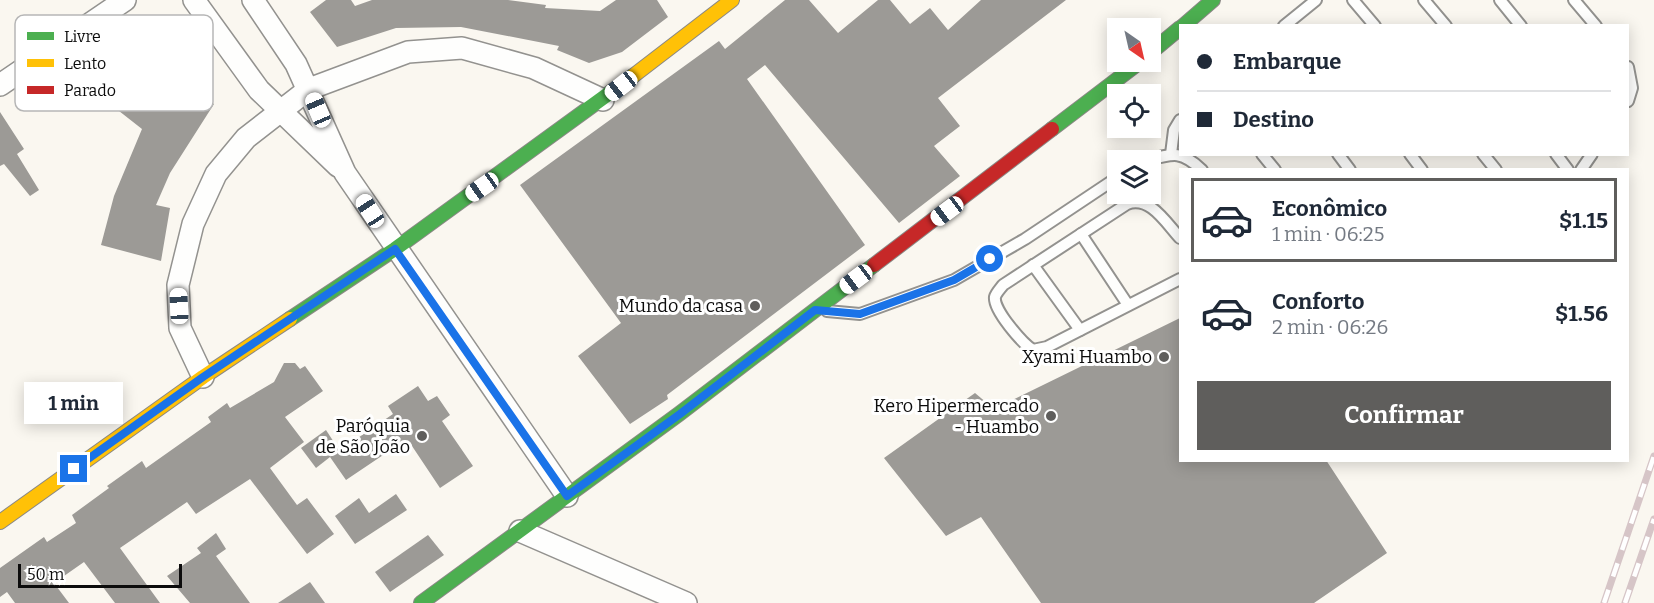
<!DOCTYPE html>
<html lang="pt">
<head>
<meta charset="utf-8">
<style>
	body { margin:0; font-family:Bitter,serif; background:#f6f6f7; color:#1f2937; height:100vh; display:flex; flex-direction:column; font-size:22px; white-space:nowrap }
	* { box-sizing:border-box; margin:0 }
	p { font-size:20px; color:#747a83 }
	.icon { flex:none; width:33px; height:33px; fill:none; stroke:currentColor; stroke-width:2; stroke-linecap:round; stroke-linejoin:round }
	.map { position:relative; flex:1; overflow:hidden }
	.panel { position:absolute; left:1179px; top:168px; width:450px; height:294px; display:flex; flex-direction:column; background:#fff; border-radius:0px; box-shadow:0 3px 15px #0003 }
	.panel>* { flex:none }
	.hud { position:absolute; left:1179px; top:24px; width:450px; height:132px; border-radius:0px; box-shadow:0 3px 15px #0003; display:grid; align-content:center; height:132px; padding:0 18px; background:#fff }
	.needle { width:39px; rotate:146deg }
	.controls { position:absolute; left:1107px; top:18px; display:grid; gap:12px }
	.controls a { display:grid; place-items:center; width:54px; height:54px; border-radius:0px; background:#fff; box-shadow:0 3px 15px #0003; font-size:30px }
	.scale { position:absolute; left:18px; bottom:15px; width:164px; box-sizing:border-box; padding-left:6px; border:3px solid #0c0c0c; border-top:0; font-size:16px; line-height:21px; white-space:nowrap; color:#0c0c0c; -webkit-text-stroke:4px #fff; paint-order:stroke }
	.end { position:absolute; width:27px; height:27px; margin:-14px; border:8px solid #1a73e8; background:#fff; box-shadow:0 0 0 3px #fff }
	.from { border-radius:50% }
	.bubble { position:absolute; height:42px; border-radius:0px; background:#fff; box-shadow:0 3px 15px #0003; font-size:20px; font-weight:700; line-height:42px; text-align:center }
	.car { position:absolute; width:18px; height:36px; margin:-18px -9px; border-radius:8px; box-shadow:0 0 4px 2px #0007; background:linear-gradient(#fff 24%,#345 0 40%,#fff 0 76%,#345 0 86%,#fff 0) }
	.hud b { display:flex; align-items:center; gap:21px; height:57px; font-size:22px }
	.hud b+b { border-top:2px solid #e0e1e3 }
	.hud i { width:15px; height:15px; background:#1f2937 }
	ul { padding:10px 0 0; list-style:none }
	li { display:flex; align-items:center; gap:18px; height:84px; margin:0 12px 9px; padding:0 6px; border:3px solid transparent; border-radius:0px }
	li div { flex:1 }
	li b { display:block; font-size:22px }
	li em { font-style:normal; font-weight:700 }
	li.active { border-color:#5f5e5c }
	li>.icon { width:54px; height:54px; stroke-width:1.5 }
	.action { display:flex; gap:12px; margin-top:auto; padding:12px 18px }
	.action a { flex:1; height:69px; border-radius:0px; background:#5f5e5c; color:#fff; font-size:24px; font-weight:700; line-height:69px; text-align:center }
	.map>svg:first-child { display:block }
	.building { fill:#9c9a96 }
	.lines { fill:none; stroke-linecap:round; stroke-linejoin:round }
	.lane-casing { stroke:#93928f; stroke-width:14 }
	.street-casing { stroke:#93928f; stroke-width:24 }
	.fast-casing { stroke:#8a8885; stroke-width:16 }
	.slow-casing { stroke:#8a8885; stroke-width:16 }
	.jam-casing { stroke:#8a8885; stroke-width:16 }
	.lane { stroke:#fefefd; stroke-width:10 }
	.street { stroke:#fefefd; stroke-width:21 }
	.fast { stroke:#4caf50; stroke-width:14 }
	.slow { stroke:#ffc107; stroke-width:14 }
	.jam { stroke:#c62828; stroke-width:14 }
	.rail-casing { stroke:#d6c5c7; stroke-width:7 }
	.rail { stroke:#fff; stroke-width:4.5; stroke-dasharray:14; stroke-linecap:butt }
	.route { stroke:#1a73e8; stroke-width:8 }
	.poi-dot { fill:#5f5e5c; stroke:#fff; stroke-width:2 }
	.labels { text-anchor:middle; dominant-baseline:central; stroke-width:6; stroke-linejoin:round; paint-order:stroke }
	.poi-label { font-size:18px; fill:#0c0c0c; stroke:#fff; text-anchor:end }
	.key { fill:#fff; stroke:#b6b6b6; stroke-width:1.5 }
	.key-label { font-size:16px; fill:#0c0c0c }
</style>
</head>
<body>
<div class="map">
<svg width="1654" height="603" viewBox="0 0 1654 603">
	<rect width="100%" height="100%" fill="#faf7f0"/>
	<g class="building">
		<path d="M326 0H351L355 6 372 0H508L546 5 545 8 600 11 616 0H657L668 17 622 52 589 63 557 50 559 46 461 27 396 28 337 47 310 12Z"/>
		<path d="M785 0H809L838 33 878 0H890L910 24 930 8 948 30 981 0H1066L938 98 960 126 934 146 960 176 899 223 765 65 747 79 865 245 667 395 668 399 630 424 578 356 621 323 520 185 719 41 725 49Z"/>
		<path d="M148 26 178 61 187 53 200 66 184 85 214 104 170 173 156 205 170 208 161 261 101 245 114 196 142 129 105 100 90 110 85 103 75 110 64 93 74 86 70 80 105 55 108 59Z"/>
		<path d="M0 112 24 149 17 154 39 190 30 196 4 164 0 166Z"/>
		<path d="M1180 318V460H1326L1387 553 1314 603H1041L981 517 946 536 884 458 975 393 994 409Z"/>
		<path d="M284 363H295L300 369 305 366 323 391 285 417 304 442 270 468 297 505 307 498 334 534 307 554 250 479 196 514 187 502 120 548 160 603H115L84 562 54 583 69 603H15L7 592 0 597V568L44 537 47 542 76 523 72 515 109 488 107 486 142 461 146 468 211 422 208 417 227 403 230 408 274 382Z"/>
		<path d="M418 386 428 401 437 396 450 415 442 421 473 466 440 488 410 443 401 449 398 445 346 480 330 457 393 414 388 406Z"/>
		<path d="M326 430 339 450 316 468 301 448Z"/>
		<path d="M396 494 407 510 355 544 335 516 359 498 369 513Z"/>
		<path d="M216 533 226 549 216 556 250 603H190L167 576 201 553 197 548Z"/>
		<path d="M428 535 444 555 390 592 375 572Z"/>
		<path d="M310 582 325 603H278Z"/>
	</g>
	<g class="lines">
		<defs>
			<g id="lane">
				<path d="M1353 0 1375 26"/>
				<path d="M1424 0 1446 26"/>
				<path d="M1500 0 1521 26"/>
				<path d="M1574 0 1596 26"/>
				<path d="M1284 26 1316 0"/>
				<path d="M1628 67 1632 88 1628 101"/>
				<path d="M1171 154 1174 130 1180 120"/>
				<path d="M1262 154 1275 170"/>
				<path d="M1338 154 1350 170"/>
				<path d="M1410 154 1422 170"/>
				<path d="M1483 154 1496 170"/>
				<path d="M1556 154 1568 170"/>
				<path d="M1149 160C1174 153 1182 151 1202 170"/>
				<path d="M1581 170 1592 154"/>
				<path d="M1081 234 1128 305"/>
				<path d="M1180 238C1166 223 1150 195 1127 204L1003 285C1001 288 996 293 995 297 993 310 1023 344 1033 350L1047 347 1180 279"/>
				<path d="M1033 265 1080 330"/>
				<path d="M827 311 860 314 954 280 1025 239 1118 177"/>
			</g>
			<g id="street">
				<path d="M194 0 259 90 338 166"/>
				<path d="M253 0 296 64 345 173 567 496"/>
				<path d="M0 85 125 0"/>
				<path d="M203 377 180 328 178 285 193 224 216 174 246 138 309 89 408 52 462 48 534 68 603 100"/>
				<path d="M520 531 686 603"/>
			</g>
			<g id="fast">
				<path d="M1183 26 1213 0"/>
				<path d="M1150 53 1180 28"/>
				<path d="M1052 129 1140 62"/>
				<path d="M290 319 395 249 633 76"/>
				<path d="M421 603 679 414 874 265"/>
			</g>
			<g id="slow">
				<path d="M633 76 732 0"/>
				<path d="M0 522 203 377 290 319"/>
			</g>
			<path id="jam" d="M874 265 1052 129"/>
		</defs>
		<use href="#lane" class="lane-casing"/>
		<use href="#street" class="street-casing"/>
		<use href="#fast" class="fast-casing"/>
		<use href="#slow" class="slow-casing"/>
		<use href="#jam" class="jam-casing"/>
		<use href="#lane" class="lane"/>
		<use href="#street" class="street"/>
		<use href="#fast" class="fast"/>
		<use href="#slow" class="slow"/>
		<use href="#jam" class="jam"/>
		<defs>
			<g id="rail">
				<path d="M1604 603 1654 456"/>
				<path d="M1625 603 1654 519"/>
			</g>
		</defs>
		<use href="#rail" class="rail-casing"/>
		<use href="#rail" class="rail"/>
	</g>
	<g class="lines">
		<path class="route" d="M74 469 203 377 395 249 567 496 680 414 815 310 860 314 954 280 990 259"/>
	</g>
	<g class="poi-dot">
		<circle cx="755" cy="306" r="6"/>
		<circle cx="1164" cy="357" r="6"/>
		<circle cx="1051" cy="416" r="6"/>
		<circle cx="422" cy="436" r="6"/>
	</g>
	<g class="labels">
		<g class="poi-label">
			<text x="743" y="306">Mundo da casa</text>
			<text x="1152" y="357">Xyami Huambo</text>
			<text x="1039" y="406">Kero Hipermercado<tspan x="1039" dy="21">- Huambo</tspan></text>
			<text x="410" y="426">Paróquia<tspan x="410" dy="21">de São João</tspan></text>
		</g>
	</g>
	<rect x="15" y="15" width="198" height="96" rx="9" class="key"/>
	<rect x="27" y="32" width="27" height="8" fill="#4caf50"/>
	<rect x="27" y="59" width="27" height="8" fill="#ffc107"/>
	<rect x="27" y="86" width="27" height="8" fill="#c62828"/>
	<g class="key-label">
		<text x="64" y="42">Livre</text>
		<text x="64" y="69">Lento</text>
		<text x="64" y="96">Parado</text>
	</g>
</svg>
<div class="controls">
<a><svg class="needle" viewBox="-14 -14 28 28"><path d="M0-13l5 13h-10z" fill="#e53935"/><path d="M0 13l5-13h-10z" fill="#747a83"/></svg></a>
<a><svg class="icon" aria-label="locate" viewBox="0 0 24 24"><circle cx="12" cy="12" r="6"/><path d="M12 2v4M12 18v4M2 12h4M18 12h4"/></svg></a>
<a><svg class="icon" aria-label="layers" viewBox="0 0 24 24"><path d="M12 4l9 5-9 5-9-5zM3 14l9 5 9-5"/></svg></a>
</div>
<div class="scale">50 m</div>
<i class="end from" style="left:990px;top:259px"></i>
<i class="end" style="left:74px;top:469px"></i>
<div class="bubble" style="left:24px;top:382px;width:99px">1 min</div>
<i class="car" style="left:621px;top:86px;rotate:232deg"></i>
<i class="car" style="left:318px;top:110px;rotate:337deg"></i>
<i class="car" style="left:482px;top:187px;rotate:235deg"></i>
<i class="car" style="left:370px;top:211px;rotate:327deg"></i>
<i class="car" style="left:947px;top:211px;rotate:233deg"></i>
<i class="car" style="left:856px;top:279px;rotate:233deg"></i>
<i class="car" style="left:179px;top:306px;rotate:357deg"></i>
<div class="hud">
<b><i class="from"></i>Embarque</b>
<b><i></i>Destino</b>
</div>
<section class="panel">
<ul>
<li class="active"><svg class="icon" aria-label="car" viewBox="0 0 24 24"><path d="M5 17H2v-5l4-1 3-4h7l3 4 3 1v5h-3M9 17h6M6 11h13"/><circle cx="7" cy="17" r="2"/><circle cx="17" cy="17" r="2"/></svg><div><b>Econômico</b><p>1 min · 06:25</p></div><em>$1.15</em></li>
<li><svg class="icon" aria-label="car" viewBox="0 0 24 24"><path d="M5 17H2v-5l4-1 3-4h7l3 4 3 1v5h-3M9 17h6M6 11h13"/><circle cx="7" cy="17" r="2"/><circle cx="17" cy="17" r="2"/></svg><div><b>Conforto</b><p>2 min · 06:26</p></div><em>$1.56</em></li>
</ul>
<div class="action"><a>Confirmar</a></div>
</section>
</div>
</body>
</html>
